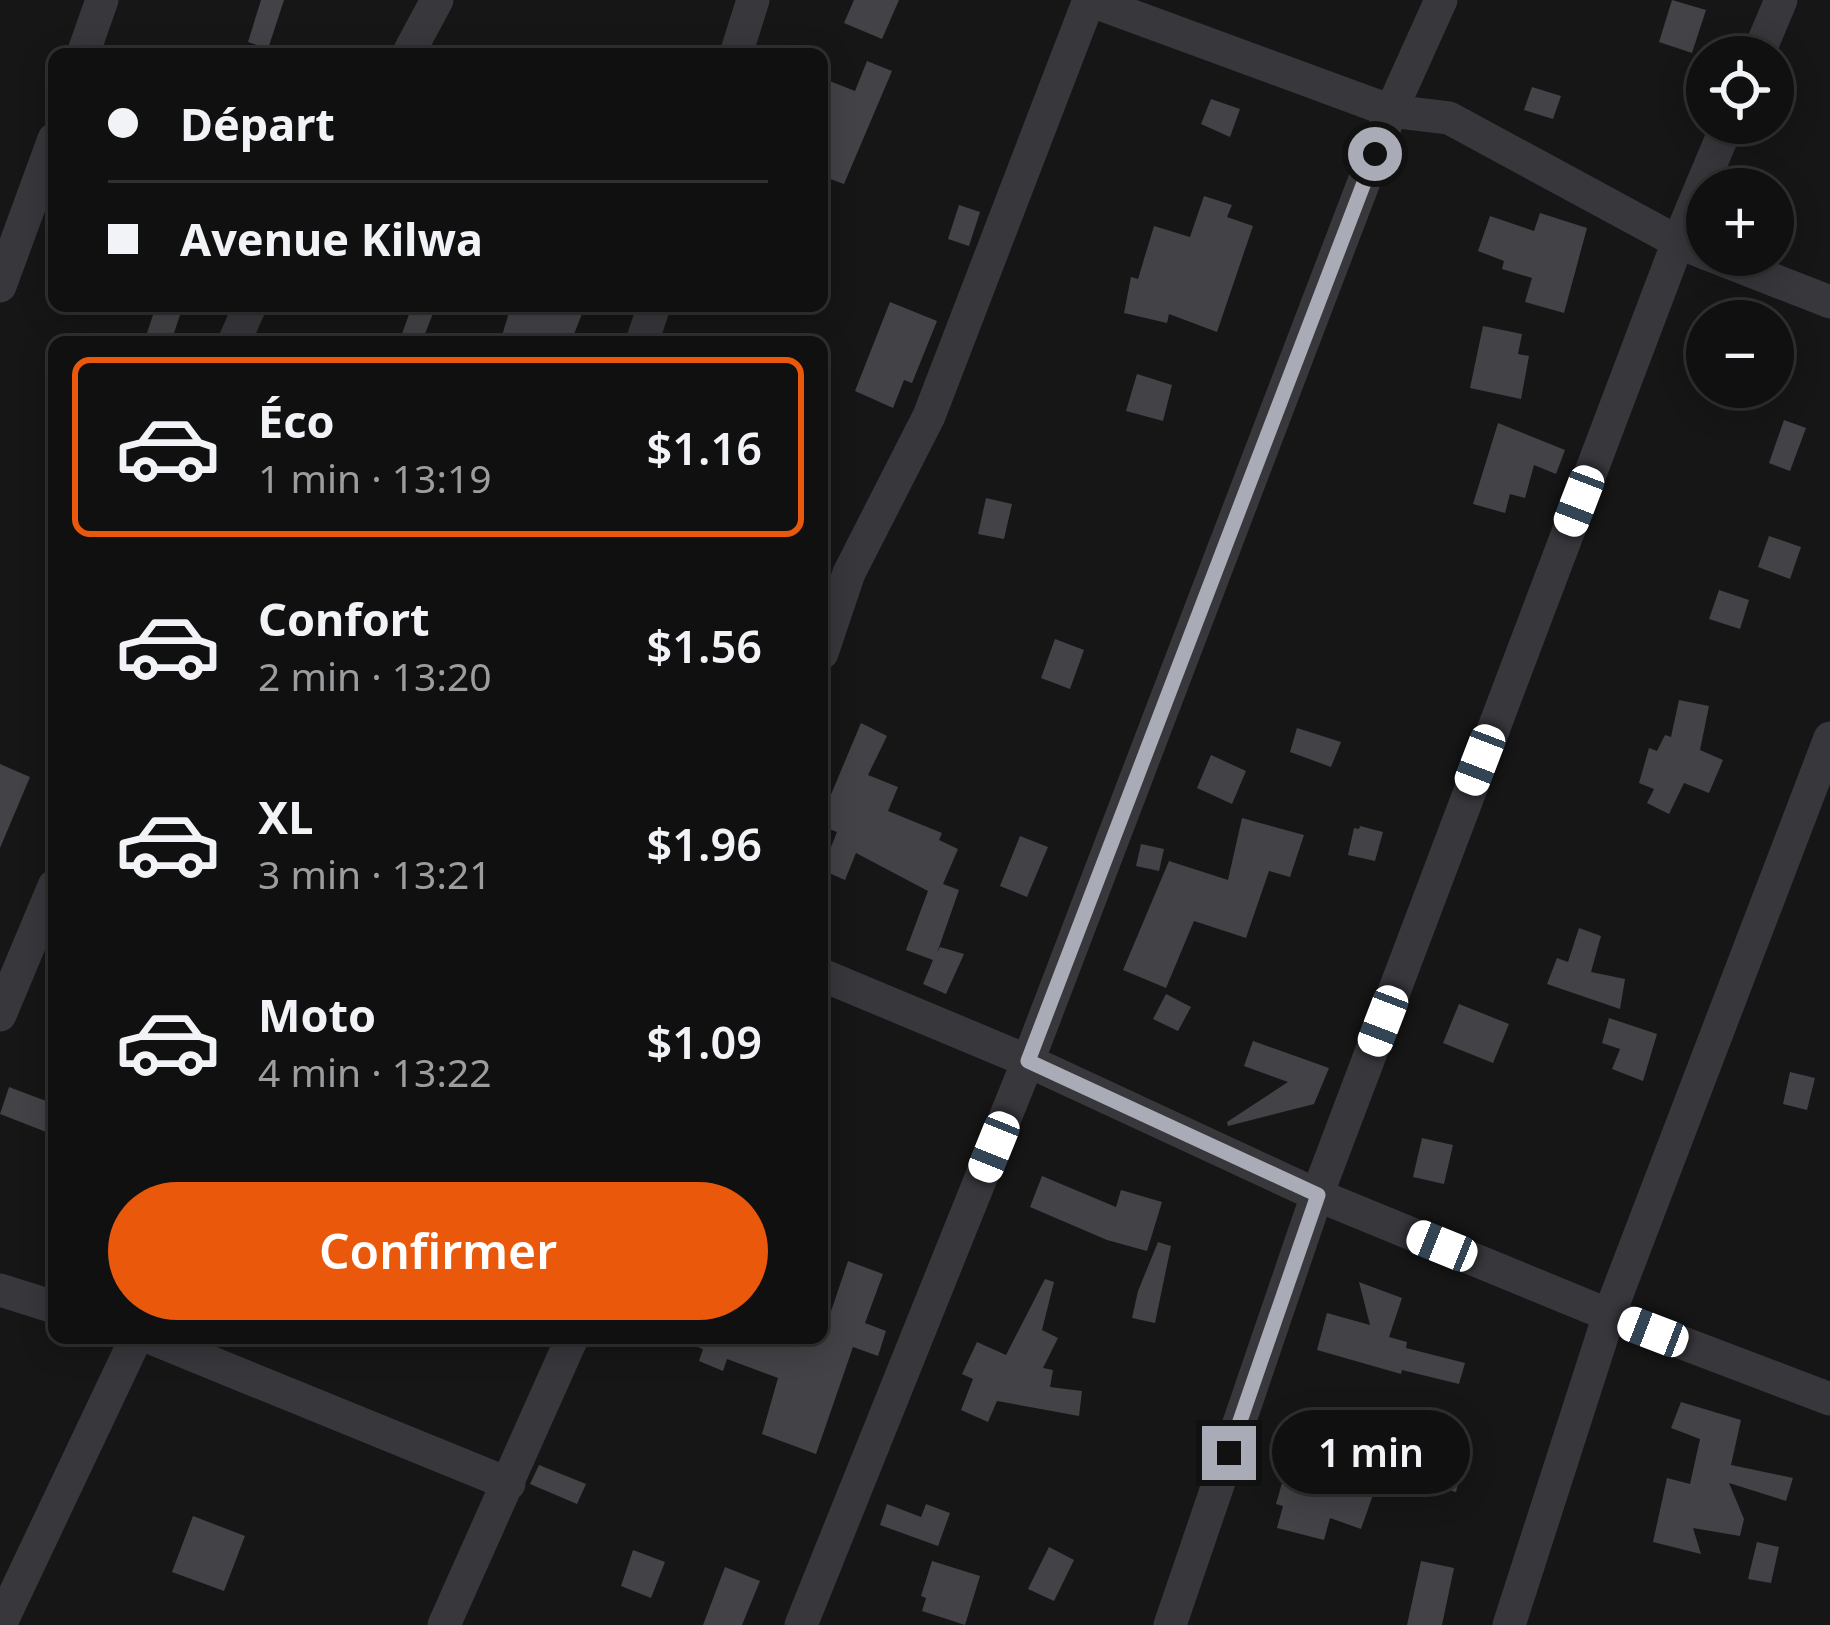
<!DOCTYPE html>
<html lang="fr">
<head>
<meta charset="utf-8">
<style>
	body { margin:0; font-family:"Noto Sans",sans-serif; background:#19191a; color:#f1f3f6; height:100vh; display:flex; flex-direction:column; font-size:45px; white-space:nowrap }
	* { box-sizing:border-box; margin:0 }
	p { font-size:39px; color:#9c9d9f }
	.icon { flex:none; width:66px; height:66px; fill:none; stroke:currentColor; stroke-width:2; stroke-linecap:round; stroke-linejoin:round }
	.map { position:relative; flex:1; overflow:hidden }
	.panel { position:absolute; left:48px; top:336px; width:780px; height:1008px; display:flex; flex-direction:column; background:#101011; border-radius:18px; box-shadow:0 6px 30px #0003,0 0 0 3px #303031 }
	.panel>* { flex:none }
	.banner { position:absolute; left:48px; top:48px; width:780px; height:264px; border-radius:18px; box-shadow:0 6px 30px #0003,0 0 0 3px #303031; display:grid; align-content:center; height:264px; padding:0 60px; background:#101011 }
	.tools { position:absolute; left:1686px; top:36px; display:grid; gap:24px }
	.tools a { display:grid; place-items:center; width:108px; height:108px; border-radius:50%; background:#101011; box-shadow:0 6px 30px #0003,0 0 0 3px #303031; font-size:60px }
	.end { position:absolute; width:54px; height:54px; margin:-27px; border:15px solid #a9acb6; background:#111; box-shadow:0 0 0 6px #111 }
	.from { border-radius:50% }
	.bubble { position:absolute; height:84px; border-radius:42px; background:#101011; box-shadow:0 6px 30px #0003,0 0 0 3px #303031; font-size:39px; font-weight:600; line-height:84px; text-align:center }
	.car { position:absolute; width:36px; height:72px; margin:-36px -18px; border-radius:15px; box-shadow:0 0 9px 3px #0007; background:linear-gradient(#fff 24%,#345 0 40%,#fff 0 76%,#345 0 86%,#fff 0) }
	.banner b { display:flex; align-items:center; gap:42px; height:114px; font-size:45px }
	.banner b+b { border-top:3px solid #303031 }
	.banner i { width:30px; height:30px; background:#f1f3f6 }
	ul { padding:21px 0 0; list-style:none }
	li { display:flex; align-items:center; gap:36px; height:180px; margin:0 24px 18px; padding:0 36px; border:6px solid transparent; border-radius:18px }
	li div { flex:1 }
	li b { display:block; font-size:45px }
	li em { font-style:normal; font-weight:600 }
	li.current { border-color:#ea580c }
	li>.icon { width:108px; height:108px; stroke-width:1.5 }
	.action { display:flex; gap:24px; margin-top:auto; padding:24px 60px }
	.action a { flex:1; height:138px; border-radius:72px; background:#ea580c; color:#fff; font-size:48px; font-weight:600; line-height:138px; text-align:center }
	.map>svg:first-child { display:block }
	.building { fill:#434347 }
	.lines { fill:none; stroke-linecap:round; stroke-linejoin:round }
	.minor { stroke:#37373c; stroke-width:33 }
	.route { stroke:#a9acb6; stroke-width:15 }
</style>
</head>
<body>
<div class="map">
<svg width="1830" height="1625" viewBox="0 0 1830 1625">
	<rect width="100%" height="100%" fill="#161617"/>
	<g class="building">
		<path d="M261 0H284L268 49 248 42Z"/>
		<path d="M854 0H899L882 39 844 23Z"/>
		<path d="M1672 0 1706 10 1692 53 1659 42Z"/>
		<path d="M867 61 892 71 844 184 822 176V78L855 91Z"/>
		<path d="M1532 87 1561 96 1553 119 1524 110Z"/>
		<path d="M1211 99 1240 109 1230 137 1201 124Z"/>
		<path d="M1204 196 1232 205 1227 217 1253 226 1217 332 1169 314 1167 323 1124 313 1131 277 1138 279 1154 226 1190 237Z"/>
		<path d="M959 205 980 212 969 246 948 239Z"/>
		<path d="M1540 213 1587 228 1564 313 1525 302 1532 278 1502 269 1504 261 1478 251 1490 216 1534 231Z"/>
		<path d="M890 302 937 321 912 383 904 380 893 408 855 391Z"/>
		<path d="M156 306H183L171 342 146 336Z"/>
		<path d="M412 306 433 313 422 342H399Z"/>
		<path d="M511 306H585L571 342H500Z"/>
		<path d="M1483 326 1522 334 1518 354 1529 356 1521 399 1470 388Z"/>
		<path d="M1137 374 1172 385 1163 421 1126 411Z"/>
		<path d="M1784 420 1806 428 1790 471 1769 463Z"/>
		<path d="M1498 423 1565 450 1556 474 1534 465 1525 498 1510 494 1505 513 1473 504Z"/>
		<path d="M986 498 1012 504 1004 539 978 534Z"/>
		<path d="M1769 536 1801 547 1790 579 1758 567Z"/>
		<path d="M1719 590 1749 600 1740 629 1709 619Z"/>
		<path d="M1055 639 1084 650 1070 689 1041 678Z"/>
		<path d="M1679 700 1709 706 1700 750 1723 760 1709 793 1684 783 1669 814 1647 803 1654 789 1639 783 1649 748 1657 751 1665 735 1671 737Z"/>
		<path d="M861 723 887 736 868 775 898 787 888 811 942 833 939 840 958 849 943 884 959 890 937 953 940 947 964 954 946 994 923 984 933 960 906 950 928 891 856 853 845 880 822 870 837 832 822 826V816Z"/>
		<path d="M1297 728 1341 742 1331 767 1290 752Z"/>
		<path d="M1211 755 1246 771 1232 804 1197 788Z"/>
		<path d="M0 764 30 777 0 848Z"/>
		<path d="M1242 818 1304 835 1290 877 1269 871 1246 938 1194 921 1166 988 1123 970 1169 861 1228 880Z"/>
		<path d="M1360 826 1383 832 1375 861 1348 855 1354 828 1359 829Z"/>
		<path d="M1020 836 1048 847 1027 897 1000 886Z"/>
		<path d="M1141 844 1164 849 1159 871 1136 866Z"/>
		<path d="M1579 928 1601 936 1591 972 1625 979 1620 1009 1547 984 1557 958 1568 962Z"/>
		<path d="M1166 994 1191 1007 1178 1031 1153 1019Z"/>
		<path d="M1459 1004 1509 1024 1493 1063 1443 1043Z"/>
		<path d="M1609 1018 1657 1034 1643 1081 1612 1069 1620 1049 1602 1043Z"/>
		<path d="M1253 1041 1329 1068 1314 1104 1228 1126 1227 1122 1288 1082 1244 1066Z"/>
		<path d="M1790 1072 1815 1078 1807 1110 1783 1104Z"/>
		<path d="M9 1087 54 1104V1135L0 1114Z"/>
		<path d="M1422 1138 1453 1145 1444 1184 1413 1177Z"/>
		<path d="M1042 1176 1116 1207 1121 1190 1162 1202 1147 1251 1107 1240 1030 1207Z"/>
		<path d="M1158 1242 1171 1246 1155 1323 1132 1318 1138 1291Z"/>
		<path d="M848 1261 883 1274 865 1323 886 1331 878 1356 853 1347 816 1454 762 1434 778 1378 727 1359 723 1371 699 1361 703 1349 678 1340 822 1338Z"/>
		<path d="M1045 1279 1054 1282 1042 1330 1058 1338 1043 1368 1053 1370 1050 1387 1082 1391 1079 1416 997 1401 988 1422 961 1410 973 1379 962 1374 977 1342 1006 1355Z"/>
		<path d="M1359 1282 1402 1298 1389 1337 1407 1342 1406 1348 1465 1363 1459 1384 1402 1370 1401 1374 1317 1350 1327 1313 1370 1325Z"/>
		<path d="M1681 1402 1741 1420 1731 1465 1793 1478 1786 1501 1729 1483 1744 1519 1740 1536 1693 1528 1701 1554 1653 1542 1667 1478 1690 1484 1700 1439 1671 1428Z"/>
		<path d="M1444 1436 1468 1442 1456 1492 1431 1485Z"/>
		<path d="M539 1465 586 1484 577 1504 530 1484Z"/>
		<path d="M1292 1470 1374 1492 1361 1529 1330 1518 1324 1540 1277 1528 1283 1506 1276 1504 1282 1483 1288 1485Z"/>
		<path d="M887 1504 921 1517 926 1504 950 1513 938 1546 880 1525Z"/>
		<path d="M193 1516 245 1536 224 1591 172 1572Z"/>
		<path d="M1757 1542 1779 1547 1771 1583 1748 1579Z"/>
		<path d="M1049 1547 1074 1560 1054 1601 1028 1589Z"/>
		<path d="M633 1550 665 1562 651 1598 621 1586Z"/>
		<path d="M932 1561 980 1576 965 1625 922 1611 926 1598 921 1596Z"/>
		<path d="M1421 1561 1454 1568 1442 1625H1407Z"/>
		<path d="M725 1567 760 1581 742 1625H703Z"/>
	</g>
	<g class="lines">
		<g class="minor">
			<path d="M1089 0 1391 111 1449 118 1678 242 1707 254"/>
			<path d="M83 54 102 0"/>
			<path d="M408 54 437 0"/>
			<path d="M736 54 753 0"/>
			<path d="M1757 57 1781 0"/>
			<path d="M1710 255 1830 302"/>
			<path d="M0 286 54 139"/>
			<path d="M234 342 250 306"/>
			<path d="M642 342 654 306"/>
			<path d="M822 653 849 573 929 416 1089 0"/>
			<path d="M822 975 1028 1061 1317 1195 1609 1315 1830 1399"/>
			<path d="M0 1015 54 886"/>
			<path d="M0 1290 54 1307"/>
			<path d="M151 1338 509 1484"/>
			<path d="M0 1625 136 1338"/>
			<path d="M444 1625 572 1338"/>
			<path d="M801 1625 1028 1061 1391 111 1441 0"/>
			<path d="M1170 1625 1317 1195 1678 242 1728 123"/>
			<path d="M1509 1625 1609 1315 1830 738"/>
		</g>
	</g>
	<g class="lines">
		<path class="route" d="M1229 1453 1318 1195 1028 1061 1375 154"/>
	</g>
</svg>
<div class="tools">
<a><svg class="icon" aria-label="locate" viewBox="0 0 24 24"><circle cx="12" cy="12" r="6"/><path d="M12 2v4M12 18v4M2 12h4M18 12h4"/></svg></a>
<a>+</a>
<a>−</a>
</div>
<i class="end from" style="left:1375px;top:154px"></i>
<i class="end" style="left:1229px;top:1453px"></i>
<div class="bubble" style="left:1272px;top:1410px;width:198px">1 min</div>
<i class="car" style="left:1579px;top:501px;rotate:201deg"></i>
<i class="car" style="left:1480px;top:760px;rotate:201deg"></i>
<i class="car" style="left:1383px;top:1021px;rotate:201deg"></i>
<i class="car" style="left:994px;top:1147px;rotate:202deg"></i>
<i class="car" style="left:1442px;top:1246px;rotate:292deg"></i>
<i class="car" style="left:1653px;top:1332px;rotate:291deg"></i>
<div class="banner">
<b><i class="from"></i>Départ</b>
<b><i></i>Avenue Kilwa</b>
</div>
<section class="panel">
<ul>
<li class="current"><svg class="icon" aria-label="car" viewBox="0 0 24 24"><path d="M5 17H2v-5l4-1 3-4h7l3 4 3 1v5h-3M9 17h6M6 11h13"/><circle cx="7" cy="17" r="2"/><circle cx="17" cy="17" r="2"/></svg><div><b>Éco</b><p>1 min · 13:19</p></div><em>$1.16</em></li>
<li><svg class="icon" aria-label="car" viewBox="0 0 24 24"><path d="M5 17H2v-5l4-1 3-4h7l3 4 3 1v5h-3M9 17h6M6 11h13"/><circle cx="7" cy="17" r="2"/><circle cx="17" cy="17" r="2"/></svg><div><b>Confort</b><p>2 min · 13:20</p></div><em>$1.56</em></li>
<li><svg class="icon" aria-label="car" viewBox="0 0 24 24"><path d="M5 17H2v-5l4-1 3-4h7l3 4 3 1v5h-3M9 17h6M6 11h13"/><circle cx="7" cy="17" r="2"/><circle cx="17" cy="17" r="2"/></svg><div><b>XL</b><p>3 min · 13:21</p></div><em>$1.96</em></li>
<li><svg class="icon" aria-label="car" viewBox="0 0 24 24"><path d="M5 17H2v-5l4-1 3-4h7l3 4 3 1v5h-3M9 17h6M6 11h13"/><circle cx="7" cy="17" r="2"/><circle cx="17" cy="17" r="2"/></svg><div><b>Moto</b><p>4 min · 13:22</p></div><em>$1.09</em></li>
</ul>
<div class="action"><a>Confirmer</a></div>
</section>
</div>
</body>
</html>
